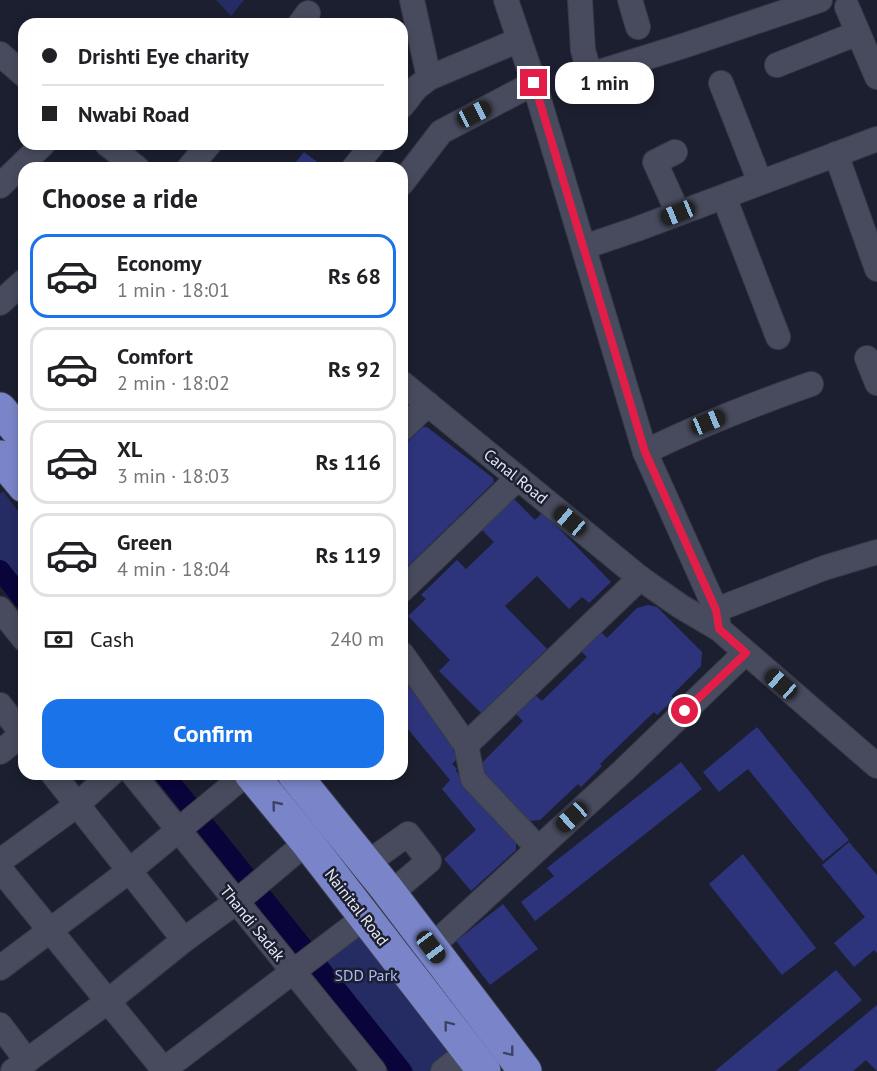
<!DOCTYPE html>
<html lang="en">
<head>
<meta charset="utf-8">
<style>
	body { margin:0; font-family:"PT Sans",sans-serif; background:#f2f2f2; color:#202124; height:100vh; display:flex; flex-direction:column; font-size:22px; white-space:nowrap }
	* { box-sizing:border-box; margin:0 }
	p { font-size:20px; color:#757577 }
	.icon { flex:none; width:33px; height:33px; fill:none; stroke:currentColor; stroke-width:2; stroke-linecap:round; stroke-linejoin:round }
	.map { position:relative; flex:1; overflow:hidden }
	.details { position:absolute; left:18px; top:162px; width:390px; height:618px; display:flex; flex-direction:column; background:#fff; border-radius:18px; box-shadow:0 3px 9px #0003 }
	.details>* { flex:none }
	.hud { position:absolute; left:18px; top:18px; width:390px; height:132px; border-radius:18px; box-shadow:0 3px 9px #0003; display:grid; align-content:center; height:132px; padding:0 24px; background:#fff }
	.end { position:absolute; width:27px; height:27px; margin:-14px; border:8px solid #e11d48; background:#fff; box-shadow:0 0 0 3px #fff }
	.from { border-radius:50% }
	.bubble { position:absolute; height:42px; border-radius:18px; background:#fff; box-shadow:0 3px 9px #0003; font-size:20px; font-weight:800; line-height:42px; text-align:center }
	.car { position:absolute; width:18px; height:36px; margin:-18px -9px; border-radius:8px; box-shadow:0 0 4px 2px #0007; background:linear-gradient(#222 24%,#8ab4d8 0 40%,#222 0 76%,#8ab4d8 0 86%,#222 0) }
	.hud b { display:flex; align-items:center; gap:21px; height:57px; font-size:22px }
	.hud b+b { border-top:2px solid #e0e0e0 }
	.hud i { width:15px; height:15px; background:#202124 }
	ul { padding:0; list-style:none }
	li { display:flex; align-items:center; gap:18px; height:84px; margin:0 12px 9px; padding:0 12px; border:3px solid #e0e0e0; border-radius:18px }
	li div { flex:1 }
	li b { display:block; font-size:22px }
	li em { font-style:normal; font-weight:800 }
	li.active { border-color:#1a73e8 }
	li>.icon { width:54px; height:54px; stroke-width:1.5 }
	h2 { padding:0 24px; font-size:27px; line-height:72px }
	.pay { display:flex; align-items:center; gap:15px; height:66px; padding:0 24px; font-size:22px }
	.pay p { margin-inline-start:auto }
	.action { display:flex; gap:12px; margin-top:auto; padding:12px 24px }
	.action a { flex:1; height:69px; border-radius:18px; background:#1a73e8; color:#fff; font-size:24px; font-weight:800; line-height:69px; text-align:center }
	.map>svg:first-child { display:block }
	.green { fill:#252b63 }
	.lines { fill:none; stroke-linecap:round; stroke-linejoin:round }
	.canal { stroke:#090439; stroke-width:20 }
	.building { fill:#2e347c }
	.minor-casing { stroke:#383a48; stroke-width:26 }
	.highway-casing { stroke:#383a48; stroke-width:35 }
	.minor { stroke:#474b5d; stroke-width:24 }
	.highway { stroke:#7985c8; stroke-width:33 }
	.oneway { stroke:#3d4365 }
	.route { stroke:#e11d48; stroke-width:8 }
	.labels { text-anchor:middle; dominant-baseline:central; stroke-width:5; stroke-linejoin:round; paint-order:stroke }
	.street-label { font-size:16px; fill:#e6e9f4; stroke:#1c1f2f }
	.park-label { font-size:16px; fill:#adbaf9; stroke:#1c1f2f }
</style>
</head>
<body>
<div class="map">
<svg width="877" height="1071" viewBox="0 0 877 1071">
	<rect width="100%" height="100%" fill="#1c1f2f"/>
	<g class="green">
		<path d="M216 0H244L231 16Z"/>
		<path d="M3 491 24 519V590L0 559V494Z"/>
		<path d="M362 931 458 1048 429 1071H414L322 961Z"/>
	</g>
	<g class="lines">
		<g class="canal">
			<path d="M0 570 24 600"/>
			<path d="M164 774 402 1071"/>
		</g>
	</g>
	<g class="building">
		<path d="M304 152 325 168H291Z"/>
		<path d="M423 427H427L493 478 494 482 402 572V447Z"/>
		<path d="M512 497 535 520 543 512 611 582 589 603 582 597 569 609 537 576 505 606 547 649 481 713 439 671 450 660 408 616 426 599 421 595 457 560 466 569 494 542 480 528Z"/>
		<path d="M648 605 657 607 702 652 701 666 671 696 674 699 657 715 654 712 600 764 602 766 581 787 578 784 540 820 530 821 517 819 478 767 523 721 515 713 534 694 542 701 587 657 578 648 598 629 607 638 637 608Z"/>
		<path d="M402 674 424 699 420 701 450 742 457 759 452 764 457 769 456 771 516 841V850L471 891 444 859 476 830 442 789 450 780 402 722Z"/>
		<path d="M757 727 849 840 823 861 748 769 719 792 703 772Z"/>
		<path d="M681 762 702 789 535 921 521 902 554 876 547 868Z"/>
		<path d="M849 842 877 875V953L874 950 854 967 834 943 865 917 822 865Z"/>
		<path d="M743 854 816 948 782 975 709 884Z"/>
		<path d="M503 904 538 949 490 985 456 941Z"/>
		<path d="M836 970 862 1000 776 1071H715Z"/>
		<path d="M877 1005V1071L866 1060 853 1071H798Z"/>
	</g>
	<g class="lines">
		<defs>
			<g id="minor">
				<path d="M412 0 429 78"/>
				<path d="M506 0 534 83 645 452 716 610 719 629"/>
				<path d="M580 0 583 50 590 75 686 45 820 0"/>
				<path d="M630 0 638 27"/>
				<path d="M847 7 877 77"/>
				<path d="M300 24 308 13"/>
				<path d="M0 54 24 75"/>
				<path d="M777 65 858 33"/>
				<path d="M721 83 760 182"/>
				<path d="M402 106 416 88 429 78 519 40"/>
				<path d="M107 144 137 168"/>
				<path d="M675 152 655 162 678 213"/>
				<path d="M836 154 877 269"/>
				<path d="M189 168 209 144"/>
				<path d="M354 168 373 144"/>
				<path d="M402 183 441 132 534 83"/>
				<path d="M0 186 43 144"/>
				<path d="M724 197 778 337"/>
				<path d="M584 247 637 229 877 139"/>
				<path d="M0 303 24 281"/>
				<path d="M867 358 877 383"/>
				<path d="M402 383 640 578 680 606 719 629 877 766"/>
				<path d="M402 429 428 404"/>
				<path d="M645 452C699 425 754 404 811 384"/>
				<path d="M402 590 518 478"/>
				<path d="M0 609 24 639"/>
				<path d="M716 610 824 568 877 552"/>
				<path d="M402 654 466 745 473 779 538 848"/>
				<path d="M0 705 24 736"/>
				<path d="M466 745 640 578"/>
				<path d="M0 752 24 733"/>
				<path d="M53 774 184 940"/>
				<path d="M133 774 374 1071"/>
				<path d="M0 861 77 805 111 774"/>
				<path d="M366 864 408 834 429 861 390 894"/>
				<path d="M0 869 164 1070"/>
				<path d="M431 947 624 770 745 653"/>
				<path d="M0 968 129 871 246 774"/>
				<path d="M0 1025 27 1061"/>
				<path d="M13 1071 107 1002 184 940 236 902 307 842"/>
				<path d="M162 1071 365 917"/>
				<path d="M443 1071 469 1051"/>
			</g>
			<g id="highway">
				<path d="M0 409 24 438"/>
				<path d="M0 457 24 486"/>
				<path d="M251 774 307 842 484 1071"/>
				<path d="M294 774 386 888 525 1071"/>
			</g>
		</defs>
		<use href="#minor" class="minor-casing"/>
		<use href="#highway" class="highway-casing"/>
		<use href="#minor" class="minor"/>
		<use href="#highway" class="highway"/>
	</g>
	<defs><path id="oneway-chevron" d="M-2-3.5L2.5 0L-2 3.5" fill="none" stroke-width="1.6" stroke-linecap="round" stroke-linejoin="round" transform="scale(1.5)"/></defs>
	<g class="oneway">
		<use href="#oneway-chevron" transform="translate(276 805) rotate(-129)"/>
		<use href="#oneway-chevron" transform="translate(448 1025) rotate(-128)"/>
		<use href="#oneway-chevron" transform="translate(510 1052) rotate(52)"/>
	</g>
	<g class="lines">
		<path class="route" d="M534 83 645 452 716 610 719 629 746 653 685 711"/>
	</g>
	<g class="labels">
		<g class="street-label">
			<text transform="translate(516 476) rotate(39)">Canal Road</text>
			<text transform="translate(357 907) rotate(52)">Nainital Road</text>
			<text transform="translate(253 923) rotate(51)">Thandi Sadak</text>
		</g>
		<g class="park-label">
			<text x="366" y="975">SDD Park</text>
		</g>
	</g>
</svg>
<i class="end from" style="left:685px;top:711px"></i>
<i class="end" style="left:534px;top:83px"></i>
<div class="bubble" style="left:555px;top:62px;width:99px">1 min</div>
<i class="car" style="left:474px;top:114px;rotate:63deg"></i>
<i class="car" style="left:678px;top:213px;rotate:248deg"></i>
<i class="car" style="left:708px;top:422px;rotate:68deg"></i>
<i class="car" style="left:570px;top:521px;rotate:310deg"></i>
<i class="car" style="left:781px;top:684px;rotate:311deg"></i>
<i class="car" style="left:572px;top:817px;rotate:228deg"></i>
<i class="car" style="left:431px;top:947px;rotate:143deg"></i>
<div class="hud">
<b><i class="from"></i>Drishti Eye charity</b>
<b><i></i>Nwabi Road</b>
</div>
<section class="details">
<h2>Choose a ride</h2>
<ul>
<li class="active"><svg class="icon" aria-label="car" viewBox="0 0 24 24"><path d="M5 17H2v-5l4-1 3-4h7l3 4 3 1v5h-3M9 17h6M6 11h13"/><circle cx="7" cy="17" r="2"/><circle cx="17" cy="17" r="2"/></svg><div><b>Economy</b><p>1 min · 18:01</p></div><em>Rs 68</em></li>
<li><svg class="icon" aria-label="car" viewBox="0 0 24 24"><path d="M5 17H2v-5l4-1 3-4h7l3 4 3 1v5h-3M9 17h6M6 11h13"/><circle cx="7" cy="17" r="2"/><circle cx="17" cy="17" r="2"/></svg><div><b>Comfort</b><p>2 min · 18:02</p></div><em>Rs 92</em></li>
<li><svg class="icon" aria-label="car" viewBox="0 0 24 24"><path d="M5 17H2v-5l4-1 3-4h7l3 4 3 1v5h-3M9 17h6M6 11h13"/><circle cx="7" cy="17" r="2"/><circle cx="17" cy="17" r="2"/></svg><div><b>XL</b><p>3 min · 18:03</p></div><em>Rs 116</em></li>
<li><svg class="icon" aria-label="car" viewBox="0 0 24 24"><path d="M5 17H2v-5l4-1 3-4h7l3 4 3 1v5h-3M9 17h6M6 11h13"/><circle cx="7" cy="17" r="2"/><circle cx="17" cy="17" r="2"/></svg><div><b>Green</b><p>4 min · 18:04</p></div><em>Rs 119</em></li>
</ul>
<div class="pay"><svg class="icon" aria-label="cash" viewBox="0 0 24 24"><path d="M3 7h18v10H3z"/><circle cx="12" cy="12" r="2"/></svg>Cash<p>240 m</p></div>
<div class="action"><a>Confirm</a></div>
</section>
</div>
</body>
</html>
